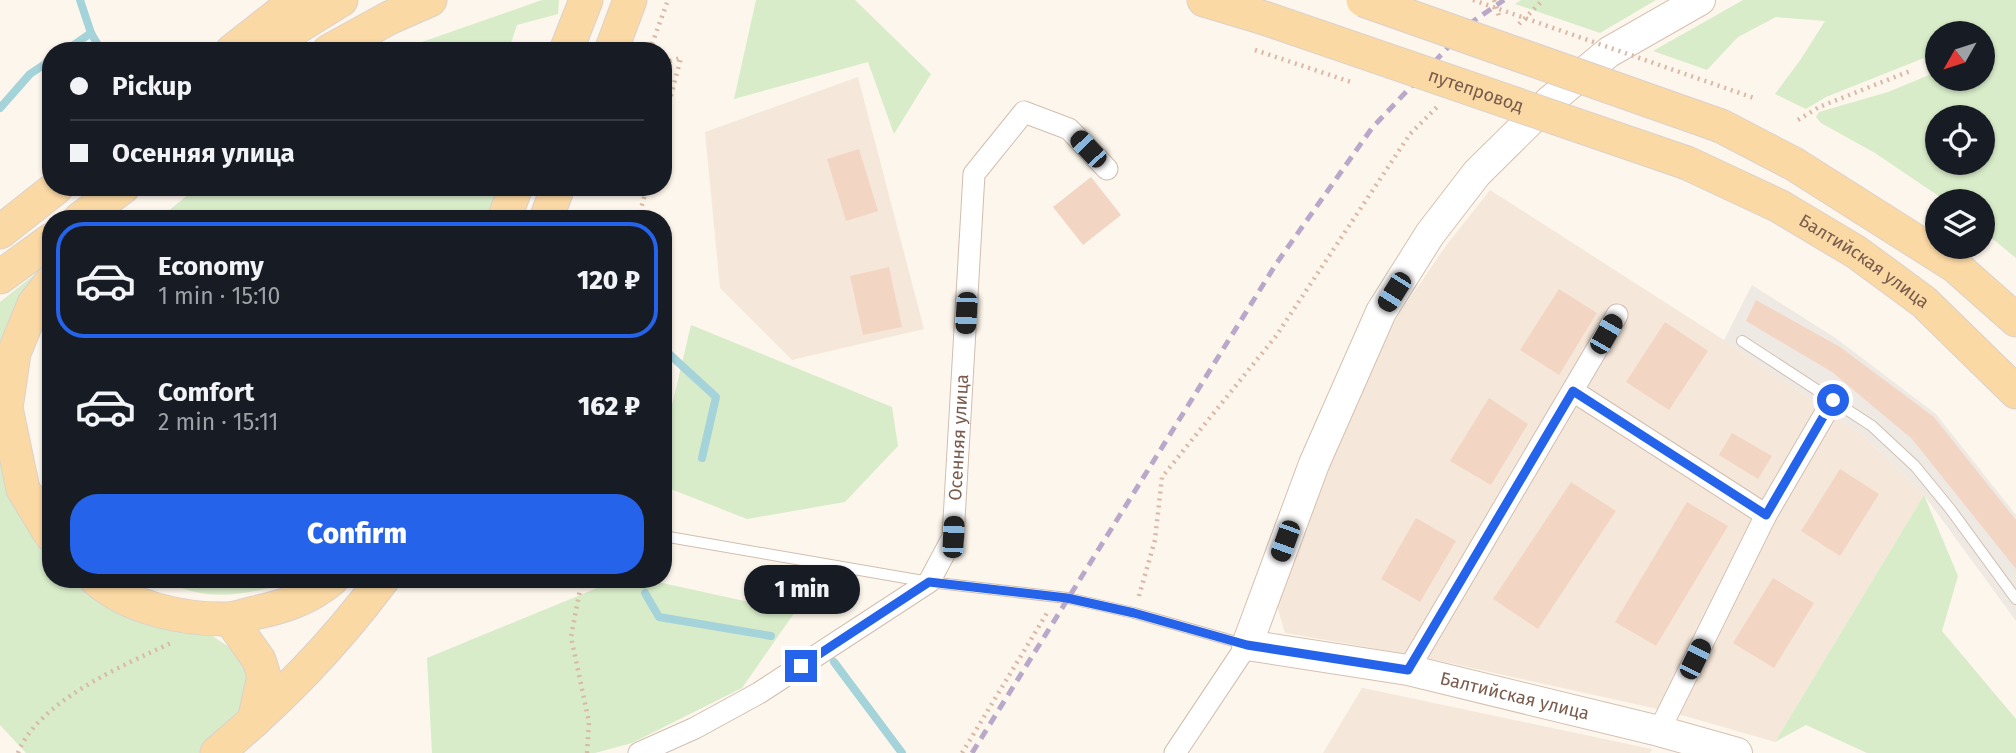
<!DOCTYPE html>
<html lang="en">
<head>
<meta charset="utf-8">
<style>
	body { margin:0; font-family:"Fira Sans",sans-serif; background:#20242c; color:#f1f3f6; height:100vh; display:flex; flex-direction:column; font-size:26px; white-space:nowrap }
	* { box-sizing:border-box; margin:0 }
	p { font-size:23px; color:#9ea1a6 }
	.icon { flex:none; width:38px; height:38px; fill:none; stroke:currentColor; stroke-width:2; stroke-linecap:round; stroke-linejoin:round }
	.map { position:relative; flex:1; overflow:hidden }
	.details { position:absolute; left:42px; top:210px; width:630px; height:378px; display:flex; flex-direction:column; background:#171b24; border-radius:28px; box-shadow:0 2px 5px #0004 }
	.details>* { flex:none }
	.guide { position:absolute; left:42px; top:42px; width:630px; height:154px; border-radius:28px; box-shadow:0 2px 5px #0004; display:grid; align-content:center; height:154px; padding:0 28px; background:#171b24 }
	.needle { width:46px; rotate:231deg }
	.fabs { position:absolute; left:1925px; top:21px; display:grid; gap:14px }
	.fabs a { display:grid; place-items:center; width:70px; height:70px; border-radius:50%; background:#171b24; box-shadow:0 2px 5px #0004; font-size:35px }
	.end { position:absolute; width:32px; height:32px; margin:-16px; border:9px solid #2563eb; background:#fff; box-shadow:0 0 0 4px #fff }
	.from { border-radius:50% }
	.bubble { position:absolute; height:49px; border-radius:24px; background:#171b24; box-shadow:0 2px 5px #0004; font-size:23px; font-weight:800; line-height:49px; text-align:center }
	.car { position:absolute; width:21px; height:42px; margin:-21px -10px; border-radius:9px; box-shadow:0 0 5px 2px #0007; background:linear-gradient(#222 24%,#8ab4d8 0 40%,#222 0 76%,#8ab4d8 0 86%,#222 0) }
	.guide b { display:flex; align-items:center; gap:24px; height:66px; font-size:26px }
	.guide b+b { border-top:2px solid #363941 }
	.guide i { width:18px; height:18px; background:#f1f3f6 }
	ul { padding:12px 0 0; list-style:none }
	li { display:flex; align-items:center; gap:21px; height:116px; margin:0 14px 10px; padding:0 14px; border:4px solid transparent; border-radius:28px }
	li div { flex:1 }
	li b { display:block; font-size:26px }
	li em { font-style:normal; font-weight:800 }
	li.active { border-color:#2563eb }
	li>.icon { width:63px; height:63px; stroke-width:1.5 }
	.action { display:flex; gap:14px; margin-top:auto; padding:14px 28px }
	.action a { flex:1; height:80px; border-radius:28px; background:#2563eb; color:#fff; font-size:28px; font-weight:800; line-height:80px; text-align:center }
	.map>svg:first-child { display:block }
	.residential { fill:#f5e8da }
	.industrial { fill:#efe9e4 }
	.green { fill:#d8ecc9; fill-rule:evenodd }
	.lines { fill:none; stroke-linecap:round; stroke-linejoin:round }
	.stream { stroke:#a5d3da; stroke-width:8 }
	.building { fill:#f3d5c3 }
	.lane-casing { stroke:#d1beb0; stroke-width:12 }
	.street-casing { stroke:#d1beb0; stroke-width:23 }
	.secondary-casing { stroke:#d6c0b0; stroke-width:32 }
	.primary-casing { stroke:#dad1cd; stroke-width:35 }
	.path { stroke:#d9b8a5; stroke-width:4.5; stroke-dasharray:2 5; stroke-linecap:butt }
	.lane { stroke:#fff; stroke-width:10 }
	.street { stroke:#fff; stroke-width:21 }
	.secondary { stroke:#fff; stroke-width:30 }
	.primary { stroke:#fbd9a5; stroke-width:33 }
	.rail { stroke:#b9a8c9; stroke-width:5; stroke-dasharray:10 7; stroke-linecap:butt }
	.primary-bridge-casing { stroke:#dad1cd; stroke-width:35; stroke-linecap:butt }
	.path-bridge { stroke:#d9b8a5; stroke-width:4.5; stroke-dasharray:2 5; stroke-linecap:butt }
	.primary-bridge { stroke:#fbd9a5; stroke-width:33 }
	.route { stroke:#2563eb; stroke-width:9 }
	.labels { text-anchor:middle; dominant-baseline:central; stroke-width:7; stroke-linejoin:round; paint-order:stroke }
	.street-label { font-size:18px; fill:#7a5c4d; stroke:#fffaf3 }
</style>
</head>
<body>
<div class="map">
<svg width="2016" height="753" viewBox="0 0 2016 753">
	<rect width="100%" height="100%" fill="#fdf6ec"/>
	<g class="residential">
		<path d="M858 77 924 329 792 360 720 288 705 132Z"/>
		<path d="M1490 190 1724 340 1864 436 1924 495 1775 742 1671 712 1418 656 1285 633 1277 606 1327 470 1394 322 1445 247Z"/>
		<path d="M1362 688H1363L1652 749 1650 753H1323Z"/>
	</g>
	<path class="industrial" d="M1752 285 1837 339 1936 414 2016 515V621L1924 495 1864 436 1724 340Z"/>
	<g class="green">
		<path d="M542 0H559L558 14 517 25 510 46 553 45 550 51H396Z"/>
		<path d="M756 0H855L931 74 894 134 868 62 734 99Z"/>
		<path d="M1521 0H1656L1600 33 1515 4Z"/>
		<path d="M1743 0H2016V258L1983 231V201H1946L1875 153 1821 123 1816 117 1819 112 1888 92 1929 75 1924 58 1826 97 1806 109 1775 94 1801 59 1825 21 1776 17 1738 37 1707 70 1653 51ZM1937 33H1983V79H1937ZM1937 117H1983V163H1937Z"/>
		<path d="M197 187H501L490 219H159Z"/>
		<path d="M49 263 0 359V302Z"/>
		<path d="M691 325 892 407 898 446 845 502 747 519 663 486V443Z"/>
		<path d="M51 358V464L47 457 43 381Z"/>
		<path d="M0 450 51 548V579H75L124 611 211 635 241 655 252 681 235 720 202 753H26L0 725Z"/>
		<path d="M1924 495 1958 576 1942 631 2016 719V753H1867L1806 725 1775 742Z"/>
		<path d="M161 579H303C250 593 212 606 161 579Z"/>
		<path d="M619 579H644L795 612 742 688 632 743 595 753H432L427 658Z"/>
	</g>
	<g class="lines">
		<g class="stream">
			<path d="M80 0 91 33 98 45"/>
			<path d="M65 51 91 33"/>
			<path d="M0 108 30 74 51 60"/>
			<path d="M667 352 716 397 702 458"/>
			<path d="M645 593 659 617 771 636"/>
			<path d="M834 662 902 753"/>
		</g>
	</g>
	<g class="building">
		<path d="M859 149 878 211 846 221 827 159Z"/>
		<path d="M1091 177 1121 215 1083 245 1053 207Z"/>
		<path d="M889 267 902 327 863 335 850 276Z"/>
		<path d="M1559 289 1597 313 1559 375 1520 350Z"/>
		<path d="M1756 300 1840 347 1934 417 2016 520V569L1912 439 1832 372 1746 321Z"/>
		<path d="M1665 322 1708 351 1669 410 1626 382Z"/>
		<path d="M1489 398 1528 424 1491 485 1450 461Z"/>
		<path d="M1732 433 1772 456 1758 479 1719 455Z"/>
		<path d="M1840 469 1879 494 1840 556 1801 531Z"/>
		<path d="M1571 482 1616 511 1538 629 1493 599Z"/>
		<path d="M1687 502 1728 526 1656 646 1615 622Z"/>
		<path d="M1416 518 1456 541 1420 602 1381 579Z"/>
		<path d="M1773 578 1814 603 1774 668 1733 643Z"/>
	</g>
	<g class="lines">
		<defs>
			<g id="lane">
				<path d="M1742 341 1872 426 1915 466 1951 510 2016 599"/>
				<path d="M663 536 929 582 1067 598 1134 613 1244 644"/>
			</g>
			<g id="street">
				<path d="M1573 391 1766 515"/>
				<path d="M1408 670 1617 315"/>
				<path d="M1659 731 1766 515 1833 400"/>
				<path id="s1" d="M639 753 695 728 759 693 929 582 953 537 974 174 1024 112 1069 129 1107 169"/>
				<path d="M1175 753 1247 645"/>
			</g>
			<g id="secondary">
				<path id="s2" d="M1700 0 1609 52 1551 100 1477 173 1430 234 1381 312 1314 464 1247 645 1408 670 1659 731 1737 753"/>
			</g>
			<g id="primary">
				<path d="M1204 0 1264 18"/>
				<path d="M232 51 297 0"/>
				<path d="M259 51 341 0"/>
				<path d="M329 51 389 18 430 0"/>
				<path d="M566 51 586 0"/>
				<path d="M611 51 630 0"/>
				<path d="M1721 126 1794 164 1955 266 2016 320"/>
				<path id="s3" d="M1687 163 1779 206 1856 252 1924 302 2016 392"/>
				<path d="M80 219 123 187"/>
				<path d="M504 219 516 187"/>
				<path d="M546 219 558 187"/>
				<path d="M0 232 57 187"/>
				<path d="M0 277 51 240"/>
				<path d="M51 282 34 304 14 353 6 408 23 489 51 535"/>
				<path d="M96 579C129 608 184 620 228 619 236 619 245 615 254 613 283 607 308 599 332 579"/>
				<path d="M230 619 259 660 264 676 254 721"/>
				<path d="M217 753C281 699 333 646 383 579"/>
			</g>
		</defs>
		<use href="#lane" class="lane-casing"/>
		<use href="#street" class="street-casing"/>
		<use href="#secondary" class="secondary-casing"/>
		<use href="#primary" class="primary-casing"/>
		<g class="path">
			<path d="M1494 0 1499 16"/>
			<path d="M1519 24 1543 0"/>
			<path d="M652 44 668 0"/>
			<path d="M663 63 681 58 663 125"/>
			<path d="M1798 120 1819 107 1910 71"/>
			<path d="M638 219 647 187"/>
			<path d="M582 579 571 637 589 722 587 753"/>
			<path d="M1139 596 1155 540 1162 477 1276 336 1410 134 1437 107"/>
			<path d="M18 753C38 701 124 665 171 643"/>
			<path d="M962 753 1047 613"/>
		</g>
		<use href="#lane" class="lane"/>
		<use href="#street" class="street"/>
		<use href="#secondary" class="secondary"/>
		<use href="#primary" class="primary"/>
		<path class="rail" d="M972 753 1276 264 1372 128 1472 22 1504 0"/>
		<defs>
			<g id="primary-bridge">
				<path d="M1363 0 1721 126"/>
				<path id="s4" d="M1264 18 1687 163"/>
			</g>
		</defs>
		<use href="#primary-bridge" class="primary-bridge-casing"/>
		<g class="path-bridge">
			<path d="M1473 0 1754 98"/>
			<path d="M1255 50 1354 83"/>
		</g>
		<use href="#primary-bridge" class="primary-bridge"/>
	</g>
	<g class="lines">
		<path class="route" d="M801 666 929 582 1067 598 1134 613 1247 645 1408 670 1573 391 1766 515 1833 400"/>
	</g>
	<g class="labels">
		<g class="street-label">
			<text stroke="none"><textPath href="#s4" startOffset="224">путепровод</textPath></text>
			<text stroke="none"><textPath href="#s3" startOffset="203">Балтийская улица</textPath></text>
			<text stroke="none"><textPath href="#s1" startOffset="488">Осенняя улица</textPath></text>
			<text stroke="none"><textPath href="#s2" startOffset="1085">Балтийская улица</textPath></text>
		</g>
	</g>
</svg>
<div class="fabs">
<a><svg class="needle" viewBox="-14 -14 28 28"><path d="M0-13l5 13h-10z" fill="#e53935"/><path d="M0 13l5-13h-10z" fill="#9ea1a6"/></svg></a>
<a><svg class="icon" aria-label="locate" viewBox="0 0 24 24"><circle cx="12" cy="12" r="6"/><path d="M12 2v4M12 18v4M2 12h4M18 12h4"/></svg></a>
<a><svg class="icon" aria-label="layers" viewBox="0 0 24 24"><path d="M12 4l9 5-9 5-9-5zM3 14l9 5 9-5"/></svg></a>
</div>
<i class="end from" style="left:1833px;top:400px"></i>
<i class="end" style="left:801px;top:666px"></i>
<div class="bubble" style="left:744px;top:565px;width:116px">1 min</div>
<i class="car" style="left:1088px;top:149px;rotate:317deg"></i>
<i class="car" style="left:1394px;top:292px;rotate:212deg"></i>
<i class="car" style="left:966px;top:313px;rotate:183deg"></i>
<i class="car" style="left:1606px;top:334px;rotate:30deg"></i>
<i class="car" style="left:953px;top:537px;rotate:3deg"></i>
<i class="car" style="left:1285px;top:541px;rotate:200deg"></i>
<i class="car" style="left:1695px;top:659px;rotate:26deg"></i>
<div class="guide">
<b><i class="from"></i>Pickup</b>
<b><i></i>Осенняя улица</b>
</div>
<section class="details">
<ul>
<li class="active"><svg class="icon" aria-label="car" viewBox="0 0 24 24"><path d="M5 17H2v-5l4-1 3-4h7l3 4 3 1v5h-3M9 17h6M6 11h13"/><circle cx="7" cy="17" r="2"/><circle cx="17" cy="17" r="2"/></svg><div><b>Economy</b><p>1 min · 15:10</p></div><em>120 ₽</em></li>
<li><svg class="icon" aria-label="car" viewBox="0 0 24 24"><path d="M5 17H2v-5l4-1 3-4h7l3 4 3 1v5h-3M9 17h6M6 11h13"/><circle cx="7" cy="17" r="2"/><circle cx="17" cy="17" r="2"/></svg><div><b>Comfort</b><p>2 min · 15:11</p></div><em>162 ₽</em></li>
</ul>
<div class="action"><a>Confirm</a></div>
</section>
</div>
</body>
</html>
